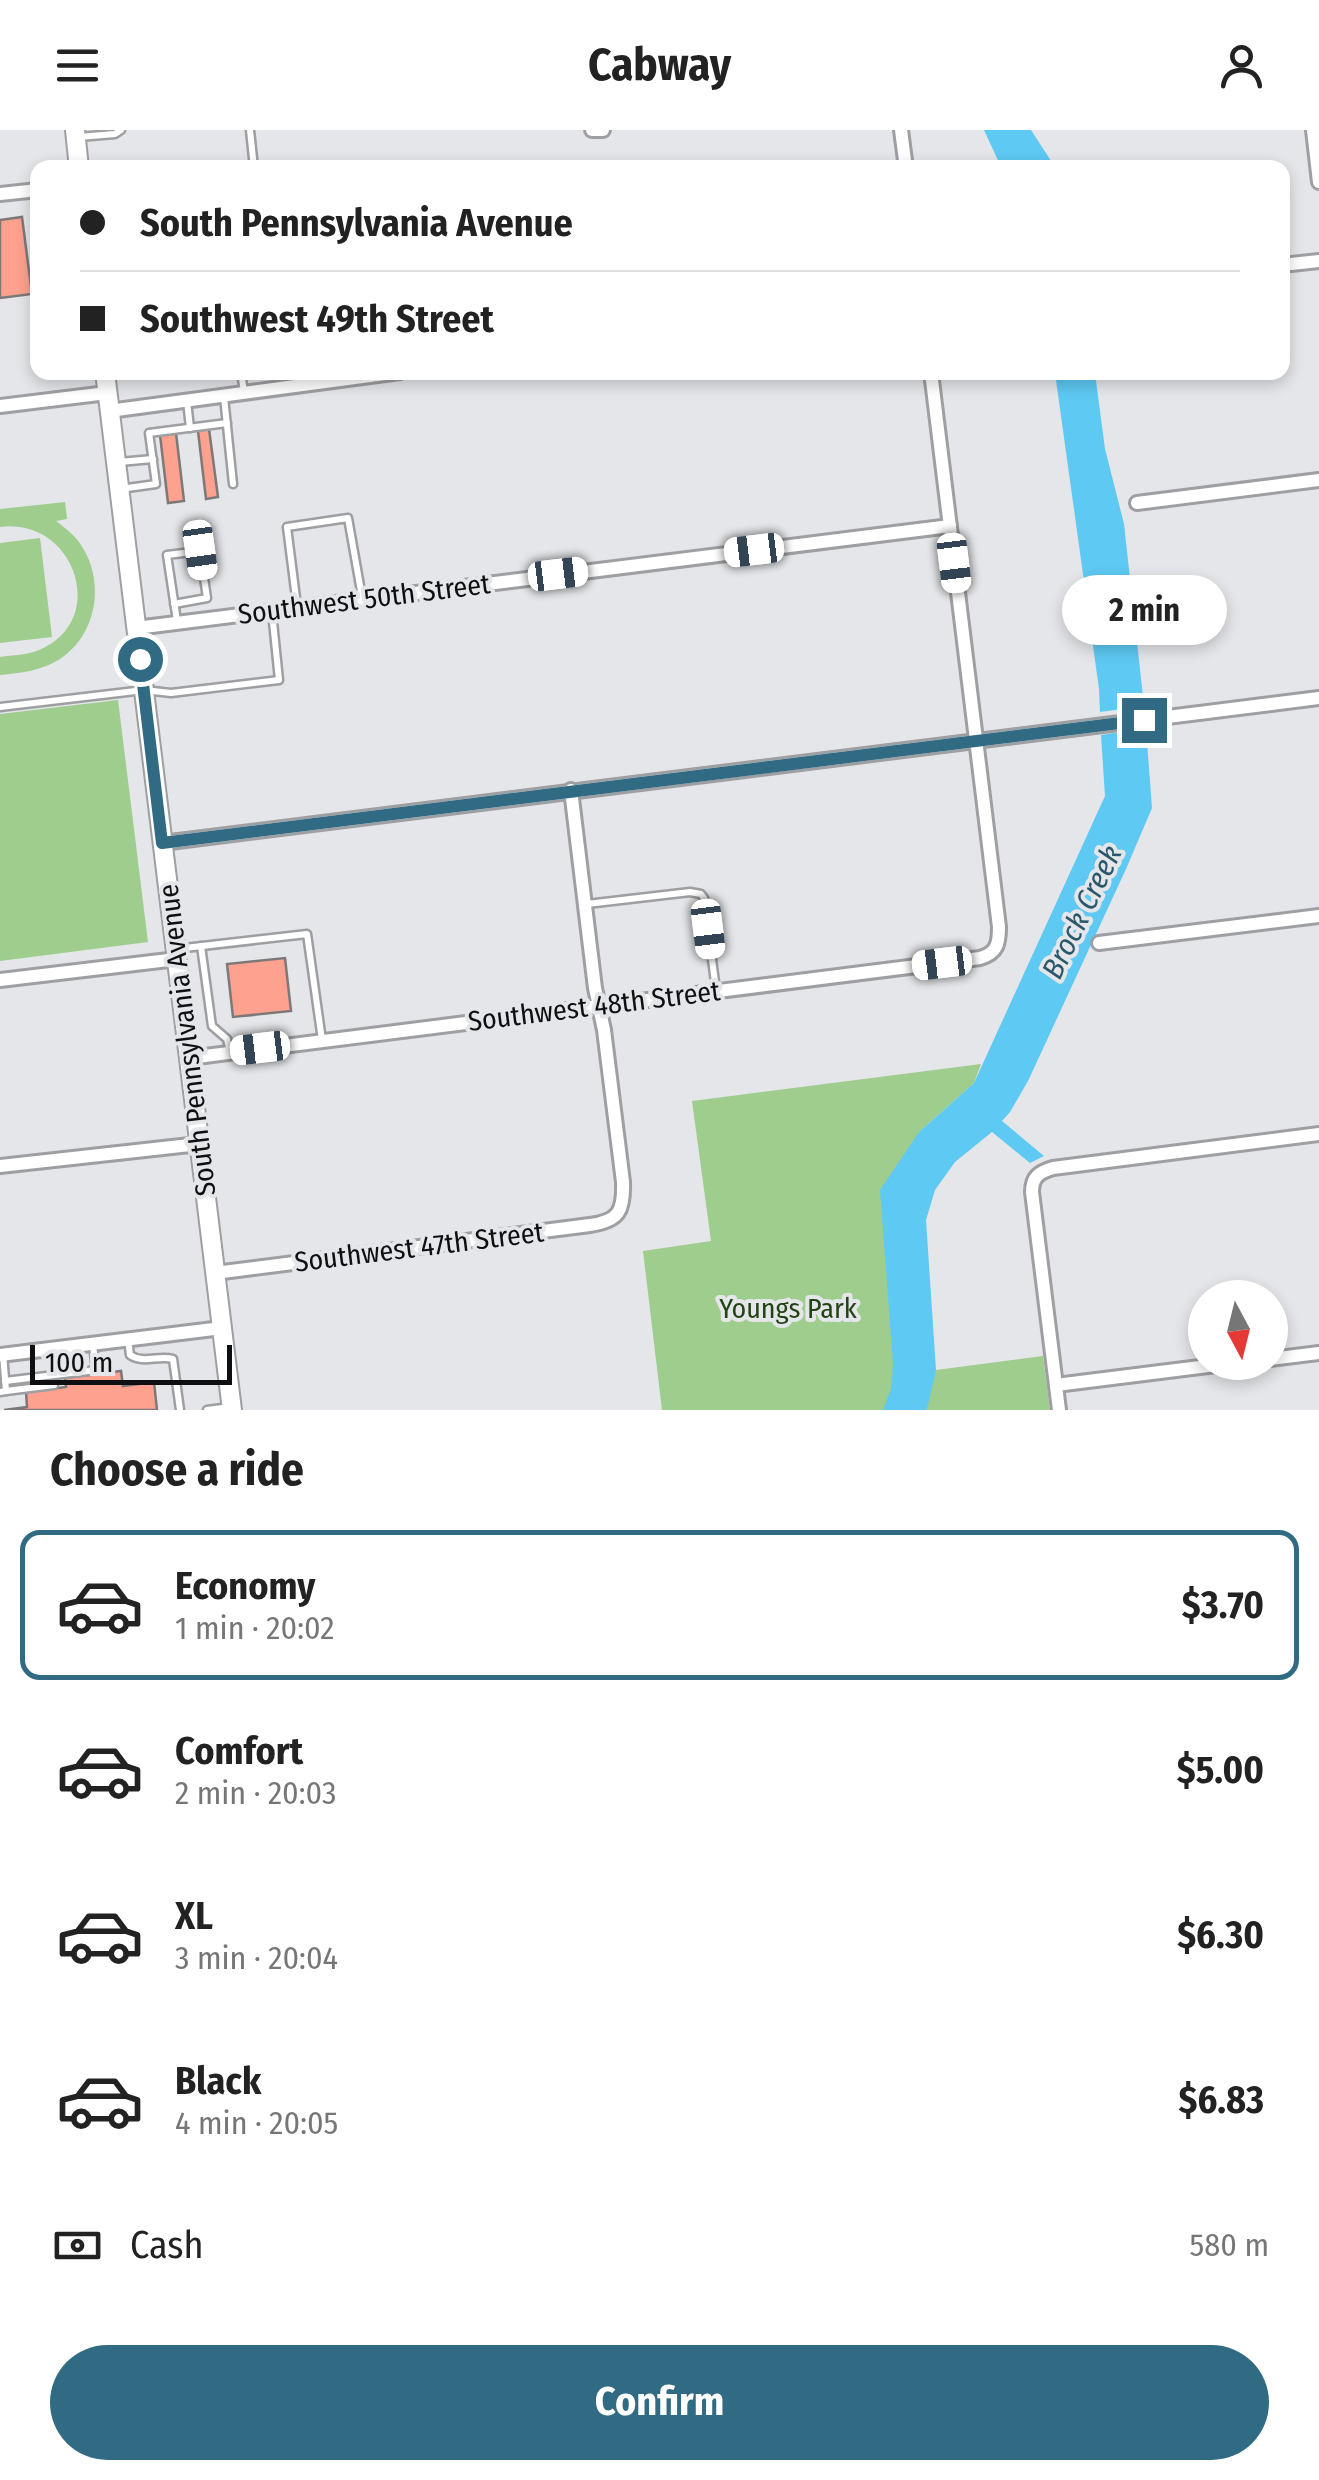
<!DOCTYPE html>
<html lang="en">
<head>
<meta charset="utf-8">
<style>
	body { margin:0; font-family:"Fira Sans Condensed",sans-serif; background:#f6f6f6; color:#222; height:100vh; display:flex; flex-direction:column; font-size:38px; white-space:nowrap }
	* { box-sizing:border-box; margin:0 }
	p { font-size:32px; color:#767676 }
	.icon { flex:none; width:55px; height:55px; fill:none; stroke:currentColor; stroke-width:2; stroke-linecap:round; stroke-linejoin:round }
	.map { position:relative; height:1280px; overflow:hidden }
	.side { display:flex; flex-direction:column; background:#fff; flex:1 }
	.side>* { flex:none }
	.hud { position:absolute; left:30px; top:30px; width:1260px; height:220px; border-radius:20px; box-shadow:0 5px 15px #0003; display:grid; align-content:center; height:220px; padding:0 50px; background:#fff }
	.needle { width:65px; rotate:173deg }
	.buttons { position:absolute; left:1188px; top:1150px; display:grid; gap:20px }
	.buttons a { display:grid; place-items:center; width:100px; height:100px; border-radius:50%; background:#fff; box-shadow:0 5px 15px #0003; font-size:50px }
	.scale { position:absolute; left:30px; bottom:25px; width:202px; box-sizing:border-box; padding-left:10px; border:5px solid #0e0f10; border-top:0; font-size:28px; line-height:35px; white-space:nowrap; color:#0e0f10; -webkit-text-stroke:8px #e4e6e9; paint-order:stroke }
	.end { position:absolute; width:45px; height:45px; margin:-22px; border:12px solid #306b83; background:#fff; box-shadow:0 0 0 5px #fff }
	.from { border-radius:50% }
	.bubble { position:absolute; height:70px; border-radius:35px; background:#fff; box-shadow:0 5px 15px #0003; font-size:32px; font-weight:700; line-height:70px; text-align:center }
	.car { position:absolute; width:30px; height:60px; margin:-30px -15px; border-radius:12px; box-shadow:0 0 8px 2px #0007; background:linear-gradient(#fff 24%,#345 0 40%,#fff 0 76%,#345 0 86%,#fff 0) }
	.hud b { display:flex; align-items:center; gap:35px; height:95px; font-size:38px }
	.hud b+b { border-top:2px solid #e0e0e0 }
	.hud i { width:25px; height:25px; background:#222 }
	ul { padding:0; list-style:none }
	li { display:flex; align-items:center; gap:30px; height:150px; margin:0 20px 15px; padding:0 30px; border:5px solid transparent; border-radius:20px }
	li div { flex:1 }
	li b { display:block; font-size:38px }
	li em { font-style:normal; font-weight:700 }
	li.on { border-color:#306b83 }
	li>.icon { width:90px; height:90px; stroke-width:1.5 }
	h2 { padding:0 50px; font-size:45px; line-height:120px }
	.pay { display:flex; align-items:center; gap:25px; height:110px; padding:0 50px; font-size:38px }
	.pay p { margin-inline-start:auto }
	.cta { display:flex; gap:20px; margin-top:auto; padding:20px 50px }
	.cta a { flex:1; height:115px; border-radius:60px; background:#306b83; color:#fff; font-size:40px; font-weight:700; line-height:115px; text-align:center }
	header { display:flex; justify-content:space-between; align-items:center; height:130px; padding:0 50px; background:#fff; font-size:45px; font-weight:700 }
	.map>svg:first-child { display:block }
	.green { fill:#9fcd8d }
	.water { fill:#5ec9f3 }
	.building { fill:#fea18f; stroke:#7d7979; stroke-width:2.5 }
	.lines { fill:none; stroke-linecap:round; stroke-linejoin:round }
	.service-casing { stroke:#9e9fa2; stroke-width:11 }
	.minor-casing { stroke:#9e9fa2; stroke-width:18 }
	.secondary-casing { stroke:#9e9fa2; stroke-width:22 }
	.service { stroke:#fff; stroke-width:6 }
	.minor { stroke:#fff; stroke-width:12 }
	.secondary { stroke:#fff; stroke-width:18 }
	.route { stroke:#306b83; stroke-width:12 }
	.labels { text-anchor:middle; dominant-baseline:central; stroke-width:8; stroke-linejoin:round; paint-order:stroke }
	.street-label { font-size:28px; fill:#0e0f10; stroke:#e4e6e9 }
	.park-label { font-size:28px; fill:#224412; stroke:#e4e6e9 }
	.water-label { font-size:30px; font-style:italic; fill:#2a576a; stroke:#e4e6e9 }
</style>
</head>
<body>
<header><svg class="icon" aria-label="menu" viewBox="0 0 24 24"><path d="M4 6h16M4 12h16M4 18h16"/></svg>Cabway<svg class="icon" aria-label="person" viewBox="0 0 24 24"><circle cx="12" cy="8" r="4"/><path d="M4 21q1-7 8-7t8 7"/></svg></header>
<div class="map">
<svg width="1319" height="1280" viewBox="0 0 1319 1280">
	<rect width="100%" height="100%" fill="#e4e6e9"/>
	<g class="green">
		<path d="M65 372 67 389 56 391C64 397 73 404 79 412 106 449 98 504 60 529 41 541 21 543 0 545V527C13 525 27 525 39 520 110 491 75 387 0 397V379Z"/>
		<path d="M40 408 52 507 0 513V413Z"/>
		<path d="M118 570 148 812 0 831V584Z"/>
		<path d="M981 934 974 953 919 1002 893 1233 936 1240 1043 1226 1050 1280H662L643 1121 711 1111 692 971Z"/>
	</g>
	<g class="water">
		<path d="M984 0H1031L1055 37H1001Z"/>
		<path d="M1055 243H1095L1105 319 1124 394 1144 576 1100 582 1099 559Z"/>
		<path d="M1146 598 1152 678 1126 739 1028 951 1010 982 1002 991 1044 1026 1030 1033 992 1002 955 1032 935 1060 926 1090 936 1240 928 1275 926 1280H883L891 1259 893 1234 880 1060 919 1002 974 953 1105 666 1101 605Z"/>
	</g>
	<g class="building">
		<path d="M22 87 32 164 0 168V90Z"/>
		<path d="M209 299 218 367 206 369 198 301Z"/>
		<path d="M176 303 184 371 168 373 160 305Z"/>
		<path d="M285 828 291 881 233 887 227 834Z"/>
		<path d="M121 1241 123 1256 154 1252 157 1280H4L27 1277 26 1262 66 1257 65 1248Z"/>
	</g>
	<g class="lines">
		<defs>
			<g id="service">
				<path d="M250 0 254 38"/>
				<path d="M79 7 115 4 121 0"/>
				<path d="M241 242 244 262"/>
				<path d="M242 244 252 242"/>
				<path d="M224 267 233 354"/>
				<path d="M187 271 190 298"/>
				<path d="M119 332 153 329"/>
				<path d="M120 359 156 354 149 303 227 293"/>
				<path d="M174 474 207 468 200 421 167 425 177 491"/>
				<path d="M297 476 287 397 348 388 362 467"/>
				<path d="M0 577 144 560 171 563 279 550 272 482"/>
				<path d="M587 774 690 762 701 764 704 768 716 860"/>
				<path d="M201 816 212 896 227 909 230 922"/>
				<path d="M176 819 307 804 322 910"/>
				<path d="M128 1209 130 1225C143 1234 159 1225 173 1229L180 1280"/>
				<path d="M5 1251 96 1240 93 1215"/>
				<path d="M6 1261 54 1255"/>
				<path d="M0 1262 6 1261 3 1224"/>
				<path d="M207 1280 230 1277"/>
			</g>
			<g id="minor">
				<path d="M592 0H603"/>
				<path d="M901 0 906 38"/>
				<path d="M1313 0 1319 52"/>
				<path d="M0 64 38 60"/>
				<path d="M1282 135 1319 131"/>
				<path d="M0 276 107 263"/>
				<path d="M109 281 400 242"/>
				<path d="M1137 373 1319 350"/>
				<path d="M136 498 950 396"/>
				<path d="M162 713 1319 568"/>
				<path d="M1099 813 1319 786"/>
				<path d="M0 850 177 829"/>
				<path d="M189 928 980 828C997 823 999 814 999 797L931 242"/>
				<path d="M0 1036 199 1014"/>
				<path d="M215 1143 590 1095C619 1091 624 1081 623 1052L604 900 595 858 571 660"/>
				<path d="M0 1225 222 1198"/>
				<path d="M1270 1229 1319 1223"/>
				<path d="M1056 1255 1240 1232"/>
				<path d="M1059 1280 1032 1062C1032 1047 1039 1042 1053 1038L1319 1004"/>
			</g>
			<g id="secondary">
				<path d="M75 0 79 38"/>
				<path d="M105 242 232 1280"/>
			</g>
		</defs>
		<use href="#service" class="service-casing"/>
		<use href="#minor" class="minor-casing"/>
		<use href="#secondary" class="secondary-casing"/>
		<use href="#service" class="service"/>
		<use href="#minor" class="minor"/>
		<use href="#secondary" class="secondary"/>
	</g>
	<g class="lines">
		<path class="route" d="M140 529 162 713 1144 590"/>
	</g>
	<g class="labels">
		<g class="street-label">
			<text transform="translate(364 469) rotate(-7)">Southwest 50th Street</text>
			<text transform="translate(594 876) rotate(-7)">Southwest 48th Street</text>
			<text transform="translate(187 910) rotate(-97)">South Pennsylvania Avenue</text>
			<text transform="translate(419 1117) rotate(-7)">Southwest 47th Street</text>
		</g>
		<g class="park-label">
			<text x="788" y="1178">Youngs Park</text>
		</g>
		<g class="water-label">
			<text transform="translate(1082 782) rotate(-64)">Brock Creek</text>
		</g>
	</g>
</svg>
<div class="buttons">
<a><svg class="needle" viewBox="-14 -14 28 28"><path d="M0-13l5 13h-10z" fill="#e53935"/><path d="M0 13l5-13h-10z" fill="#767676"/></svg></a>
</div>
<div class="scale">100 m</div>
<i class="end from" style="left:140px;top:529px"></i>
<i class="end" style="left:1144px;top:590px"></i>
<div class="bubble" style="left:1062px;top:445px;width:165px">2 min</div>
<i class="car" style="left:200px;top:420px;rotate:172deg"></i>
<i class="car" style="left:754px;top:420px;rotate:263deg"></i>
<i class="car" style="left:954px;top:433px;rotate:173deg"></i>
<i class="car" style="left:558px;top:444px;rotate:83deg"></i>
<i class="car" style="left:708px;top:799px;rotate:173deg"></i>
<i class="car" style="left:942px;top:833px;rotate:263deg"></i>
<i class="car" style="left:260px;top:918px;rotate:263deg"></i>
<div class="hud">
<b><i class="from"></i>South Pennsylvania Avenue</b>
<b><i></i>Southwest 49th Street</b>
</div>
</div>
<section class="side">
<h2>Choose a ride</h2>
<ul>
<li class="on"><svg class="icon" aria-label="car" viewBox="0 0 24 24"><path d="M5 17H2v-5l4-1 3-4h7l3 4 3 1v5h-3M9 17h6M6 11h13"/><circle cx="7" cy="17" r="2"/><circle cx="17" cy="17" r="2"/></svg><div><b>Economy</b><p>1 min · 20:02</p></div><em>$3.70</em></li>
<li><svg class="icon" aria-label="car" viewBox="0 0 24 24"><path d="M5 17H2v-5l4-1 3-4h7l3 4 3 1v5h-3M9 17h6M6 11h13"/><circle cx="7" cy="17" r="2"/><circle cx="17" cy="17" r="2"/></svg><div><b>Comfort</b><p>2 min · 20:03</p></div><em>$5.00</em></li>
<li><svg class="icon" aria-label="car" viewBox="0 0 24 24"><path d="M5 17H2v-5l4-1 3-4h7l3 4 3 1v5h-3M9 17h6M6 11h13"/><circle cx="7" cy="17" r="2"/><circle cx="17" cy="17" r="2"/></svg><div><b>XL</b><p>3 min · 20:04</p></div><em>$6.30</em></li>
<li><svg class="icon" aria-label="car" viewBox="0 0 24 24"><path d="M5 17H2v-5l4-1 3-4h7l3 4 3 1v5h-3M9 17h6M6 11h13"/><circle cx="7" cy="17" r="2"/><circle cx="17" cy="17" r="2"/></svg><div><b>Black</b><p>4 min · 20:05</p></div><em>$6.83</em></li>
</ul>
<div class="pay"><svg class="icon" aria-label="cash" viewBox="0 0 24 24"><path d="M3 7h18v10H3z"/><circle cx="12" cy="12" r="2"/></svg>Cash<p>580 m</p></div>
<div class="cta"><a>Confirm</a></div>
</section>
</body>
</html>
